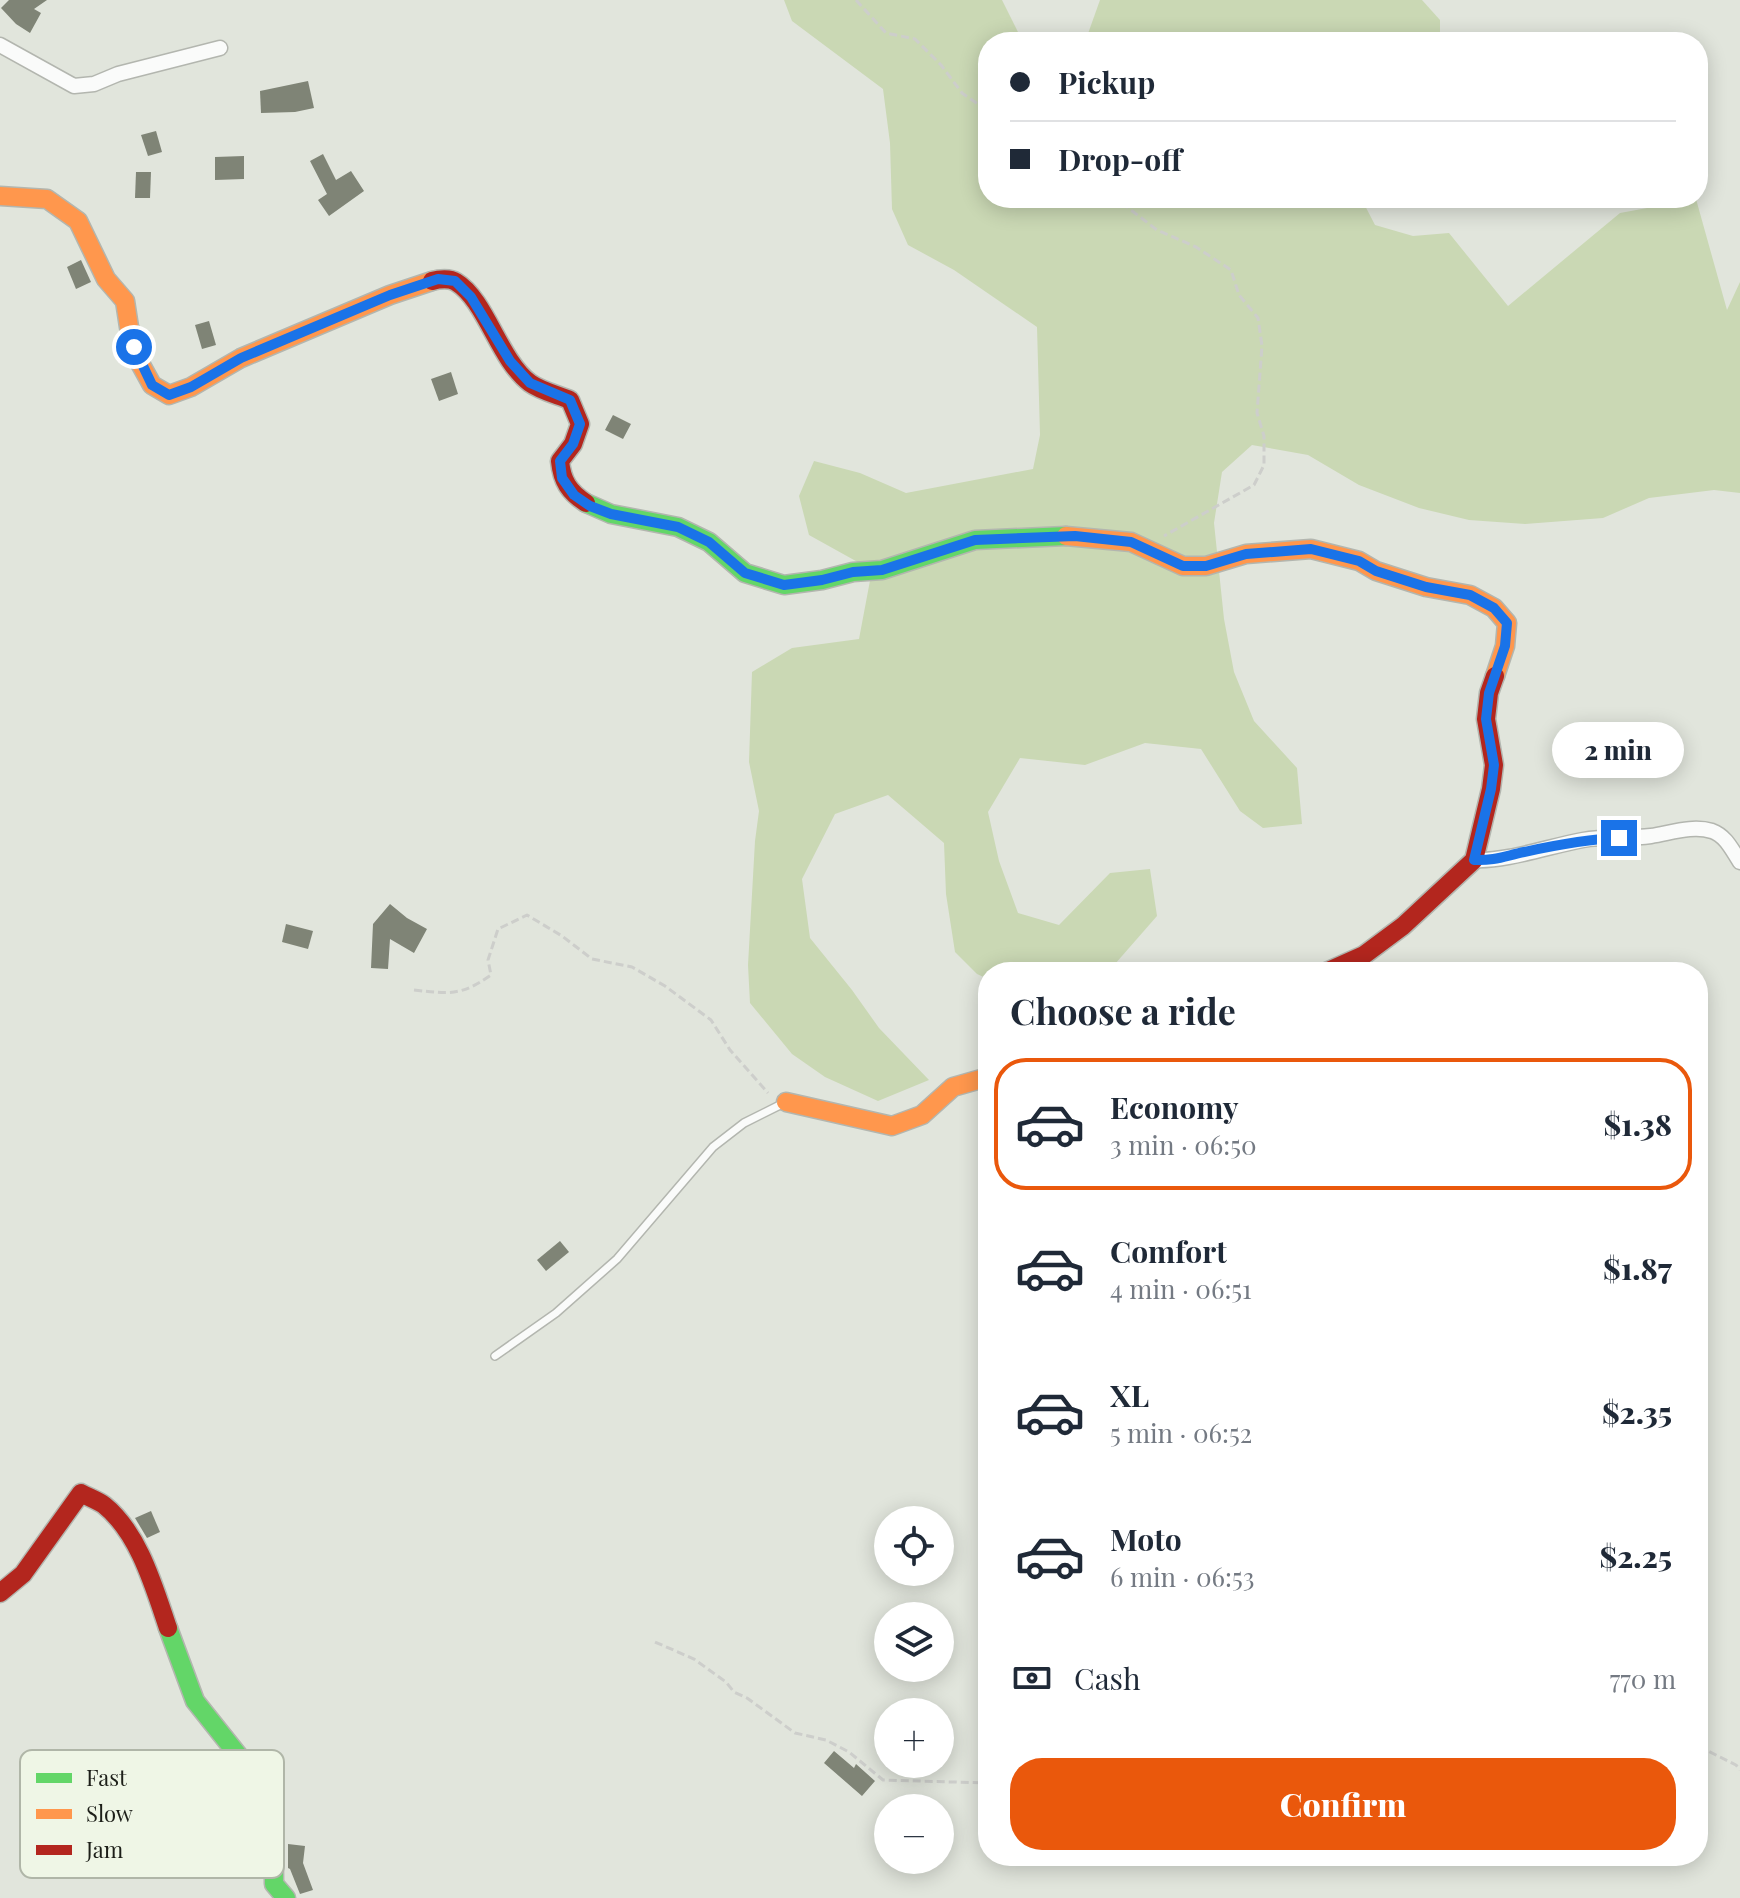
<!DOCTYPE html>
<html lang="en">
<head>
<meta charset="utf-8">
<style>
	body { margin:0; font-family:"Playfair Display",serif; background:#f6f6f7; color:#1f2937; height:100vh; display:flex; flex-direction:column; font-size:30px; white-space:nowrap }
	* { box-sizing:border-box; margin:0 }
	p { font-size:26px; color:#747a83 }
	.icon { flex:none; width:44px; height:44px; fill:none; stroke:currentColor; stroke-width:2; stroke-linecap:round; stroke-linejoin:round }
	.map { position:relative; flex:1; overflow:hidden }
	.side { position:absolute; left:978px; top:962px; width:730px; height:904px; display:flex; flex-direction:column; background:#fff; border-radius:32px; box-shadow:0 4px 20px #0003 }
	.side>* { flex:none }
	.hud { position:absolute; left:978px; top:32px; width:730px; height:176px; border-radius:32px; box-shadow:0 4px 20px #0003; display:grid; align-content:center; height:176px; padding:0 32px; background:#fff }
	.buttons { position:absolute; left:874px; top:1506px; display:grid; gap:16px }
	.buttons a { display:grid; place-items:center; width:80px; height:80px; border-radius:50%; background:#fff; box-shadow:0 4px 20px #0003; font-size:40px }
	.end { position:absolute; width:36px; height:36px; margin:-18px; border:10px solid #1a73e8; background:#fff; box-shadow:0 0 0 4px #fff }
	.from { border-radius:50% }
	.bubble { position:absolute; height:56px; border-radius:28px; background:#fff; box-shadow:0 4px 20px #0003; font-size:26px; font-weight:800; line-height:56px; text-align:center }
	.hud b { display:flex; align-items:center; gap:28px; height:76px; font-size:30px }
	.hud b+b { border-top:2px solid #e0e1e3 }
	.hud i { width:20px; height:20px; background:#1f2937 }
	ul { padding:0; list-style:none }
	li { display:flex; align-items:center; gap:24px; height:132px; margin:0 16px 12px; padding:0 16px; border:4px solid transparent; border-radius:32px }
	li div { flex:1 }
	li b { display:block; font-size:30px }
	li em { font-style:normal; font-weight:800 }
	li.active { border-color:#ea580c }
	li>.icon { width:72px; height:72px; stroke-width:1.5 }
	h2 { padding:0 32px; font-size:36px; line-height:96px }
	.pay { display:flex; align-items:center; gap:20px; height:88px; padding:0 32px; font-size:30px }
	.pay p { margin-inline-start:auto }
	.primary-button { display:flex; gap:16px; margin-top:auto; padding:16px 32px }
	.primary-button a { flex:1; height:92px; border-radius:32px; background:#ea580c; color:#fff; font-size:32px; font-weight:800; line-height:92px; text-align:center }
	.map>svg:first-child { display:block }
	.green { fill:#cad8b4 }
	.building { fill:#7f8476 }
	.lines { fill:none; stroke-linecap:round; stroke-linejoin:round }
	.lane-casing { stroke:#b3b6af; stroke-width:10 }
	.street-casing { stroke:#b3b6af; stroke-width:17 }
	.fast-casing { stroke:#b3b6af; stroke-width:21 }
	.slow-casing { stroke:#b3b6af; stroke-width:21 }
	.jam-casing { stroke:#b3b6af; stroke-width:21 }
	.path { stroke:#cdcecb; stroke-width:3; stroke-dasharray:8 4; stroke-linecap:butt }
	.lane { stroke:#fafbfa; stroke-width:7 }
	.street { stroke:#fafbfa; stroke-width:14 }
	.fast { stroke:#63d668; stroke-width:18 }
	.slow { stroke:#ff974d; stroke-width:18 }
	.jam { stroke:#b3261e; stroke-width:18 }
	.route { stroke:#1a73e8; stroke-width:10 }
	.key { fill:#eff6e6; stroke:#b0b6a8; stroke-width:2 }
	.key-label { font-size:22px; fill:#1d1f19 }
</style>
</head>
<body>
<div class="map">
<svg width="1740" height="1898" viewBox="0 0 1740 1898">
	<rect width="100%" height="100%" fill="#e1e5dc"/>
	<g class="green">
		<path d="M784 0H1002L1023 42H988V198H1361L1375 225 1413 236 1449 233 1508 306 1620 213 1696 199 1727 310 1740 282V493L1714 490 1649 498 1603 518 1525 524 1469 520 1419 508 1359 485 1308 455 1252 445 1222 472 1214 523 1224 619 1234 672 1254 721 1297 768 1302 824 1263 828 1240 811 1201 749 1145 743 1085 765 1020 758 988 812 999 861 1018 913 1059 925 1110 873 1150 869 1157 916 1108 972H988V979L977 974 955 952 946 894 944 843 888 795 835 814 802 879 810 938 852 990 879 1028 929 1080 878 1101 825 1077 792 1054 750 1003 748 965 755 841 759 811 749 762 752 672 792 648 859 639 872 570 809 535 799 496 814 461 860 473 906 493 1033 469 1040 435 1037 327 954 270 908 245 892 209 890 143 883 89 792 21Z"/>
		<path d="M1100 0H1422L1440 20V42H1085Z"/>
	</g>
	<g class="building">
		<path d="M9 0H47L34 9 41 13 30 33 16 24 1 8Z"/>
		<path d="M308 81 314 108 295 112 261 113 260 91Z"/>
		<path d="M156 131 162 152 148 156 141 135Z"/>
		<path d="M323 154 336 180 351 171 364 191 329 216 318 200 327 194 310 161Z"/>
		<path d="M244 156V179L215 180V157Z"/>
		<path d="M136 172H151L150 198H135Z"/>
		<path d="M81 260 91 282 76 289 67 267Z"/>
		<path d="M209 321 216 345 202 349 195 325Z"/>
		<path d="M451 372 458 394 439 401 431 379Z"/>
		<path d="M613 415 631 424 623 439 605 430Z"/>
		<path d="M390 904 407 918 427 929 414 953 390 939 388 969 371 968 373 924Z"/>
		<path d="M286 924 313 931 308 949 282 942Z"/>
		<path d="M560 1241 569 1252 546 1271 537 1260Z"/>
		<path d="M151 1511 160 1532 147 1538 135 1518Z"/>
		<path d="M834 1751 854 1768 856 1764 875 1781 862 1796 824 1763Z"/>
		<path d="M288 1844 305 1846 303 1863 313 1890 300 1894 290 1869 288 1868Z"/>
	</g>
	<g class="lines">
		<defs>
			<path id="lane" d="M495 1356 556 1313 617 1259 713 1147 744 1123 782 1104"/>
			<g id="street">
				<path d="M0 45 74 86 94 84 118 74 220 48"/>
				<path d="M1474 860C1505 862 1550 846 1583 840 1605 836 1628 839 1651 836 1671 833 1692 825 1712 831 1726 836 1732 850 1740 862"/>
			</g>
			<g id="fast">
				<path d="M586 503 611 514 678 527 709 542 745 573 784 585 822 580 853 572 882 570 975 540 1066 536"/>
				<path d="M168 1628 195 1701 273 1799 274 1884 286 1898"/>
			</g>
			<g id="slow">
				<path d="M0 196 47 199 78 221 106 279 125 301 129 327 141 365 152 385 169 395 191 387 241 358 390 295 432 281"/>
				<path d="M1066 536 1131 542 1183 566H1206L1246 554 1311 549 1359 561 1376 571 1426 587 1470 595 1494 608 1507 623 1505 646 1495 676"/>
				<path d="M786 1102 892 1126 922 1115 953 1087 988 1077"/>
			</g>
			<g id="jam">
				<path d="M432 281C439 279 450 278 456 282 486 300 499 360 530 383 541 391 558 395 570 400L580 424 573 444 560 461C562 481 569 492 586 503"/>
				<path d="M1326 972 1364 955 1403 926 1474 860 1491 789 1494 765 1486 719 1489 693 1495 676"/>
				<path d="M0 1593 23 1574 81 1493C88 1497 97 1500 104 1505 139 1533 154 1587 168 1628"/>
			</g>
		</defs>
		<use href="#lane" class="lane-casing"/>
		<use href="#street" class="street-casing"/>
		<use href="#fast" class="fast-casing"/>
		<use href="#slow" class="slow-casing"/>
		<use href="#jam" class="jam-casing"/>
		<g class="path">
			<path d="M856 0 886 33 915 39 941 65 962 93 988 111"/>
			<path d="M1111 198 1118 200 1157 230 1196 247 1231 270 1239 295 1258 318 1262 346 1257 413 1264 436V465L1254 485 1164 536"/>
			<path d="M414 990C450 994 461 996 491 975L488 960 498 929 527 915 562 936 592 959 632 967 665 986 711 1020 730 1050 768 1093"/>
			<path d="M655 1642 694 1659 726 1682 734 1692 747 1698 795 1733 826 1740 849 1752 883 1780 988 1783"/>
			<path d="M1698 1750 1704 1749 1736 1765 1740 1770"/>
		</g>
		<use href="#lane" class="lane"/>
		<use href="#street" class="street"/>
		<use href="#fast" class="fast"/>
		<use href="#slow" class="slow"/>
		<use href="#jam" class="jam"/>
	</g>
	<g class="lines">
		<path class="route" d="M134 347 152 385 169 395 191 387 241 358 390 295 438 279 455 281 471 297 510 361 530 383 570 400 580 424 573 444 560 461 562 478 574 495 590 506 611 514 678 527 709 542 745 573 784 585 822 580 853 572 882 570 975 540 1075 536 1131 542 1183 566H1206L1246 554 1311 549 1359 561 1376 571 1426 587 1470 595 1494 608 1507 623 1505 646 1489 693 1486 719 1494 765 1491 789 1474 860C1494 861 1505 856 1524 852 1556 845 1587 839 1619 838"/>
	</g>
	<rect x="20" y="1750" width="264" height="128" rx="12" class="key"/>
	<rect x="36" y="1773" width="36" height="10" fill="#63d668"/>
	<rect x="36" y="1809" width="36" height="10" fill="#ff974d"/>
	<rect x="36" y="1845" width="36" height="10" fill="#b3261e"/>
	<g class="key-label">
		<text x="86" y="1786">Fast</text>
		<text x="86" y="1822">Slow</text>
		<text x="86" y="1858">Jam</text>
	</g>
</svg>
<div class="buttons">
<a><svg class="icon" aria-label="locate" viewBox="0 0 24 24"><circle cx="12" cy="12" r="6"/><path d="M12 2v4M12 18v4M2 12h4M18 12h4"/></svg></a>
<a><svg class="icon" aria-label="layers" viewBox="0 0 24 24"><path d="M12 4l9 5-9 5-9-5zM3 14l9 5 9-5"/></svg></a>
<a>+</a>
<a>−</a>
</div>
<i class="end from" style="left:134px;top:347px"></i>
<i class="end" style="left:1619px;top:838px"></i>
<div class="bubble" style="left:1552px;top:722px;width:132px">2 min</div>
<div class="hud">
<b><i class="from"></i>Pickup</b>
<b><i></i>Drop-off</b>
</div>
<section class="side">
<h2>Choose a ride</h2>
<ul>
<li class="active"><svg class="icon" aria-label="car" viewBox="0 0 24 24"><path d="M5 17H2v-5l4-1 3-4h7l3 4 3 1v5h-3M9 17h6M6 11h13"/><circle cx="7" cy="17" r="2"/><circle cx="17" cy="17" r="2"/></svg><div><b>Economy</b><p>3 min · 06:50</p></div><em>$1.38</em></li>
<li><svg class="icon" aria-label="car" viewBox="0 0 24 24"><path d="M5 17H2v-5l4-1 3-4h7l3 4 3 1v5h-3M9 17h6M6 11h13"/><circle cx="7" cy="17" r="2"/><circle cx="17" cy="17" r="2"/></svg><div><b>Comfort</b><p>4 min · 06:51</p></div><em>$1.87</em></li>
<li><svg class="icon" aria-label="car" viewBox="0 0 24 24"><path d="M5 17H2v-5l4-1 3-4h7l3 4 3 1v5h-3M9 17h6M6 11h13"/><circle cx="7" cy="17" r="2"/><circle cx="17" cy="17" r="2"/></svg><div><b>XL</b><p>5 min · 06:52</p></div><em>$2.35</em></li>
<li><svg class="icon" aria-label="car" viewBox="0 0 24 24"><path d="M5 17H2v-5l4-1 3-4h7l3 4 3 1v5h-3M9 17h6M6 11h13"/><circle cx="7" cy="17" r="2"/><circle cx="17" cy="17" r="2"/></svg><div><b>Moto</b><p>6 min · 06:53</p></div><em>$2.25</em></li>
</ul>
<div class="pay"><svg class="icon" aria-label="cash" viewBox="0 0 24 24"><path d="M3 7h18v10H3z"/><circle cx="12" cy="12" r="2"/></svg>Cash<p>770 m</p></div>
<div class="primary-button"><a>Confirm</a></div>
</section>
</div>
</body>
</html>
